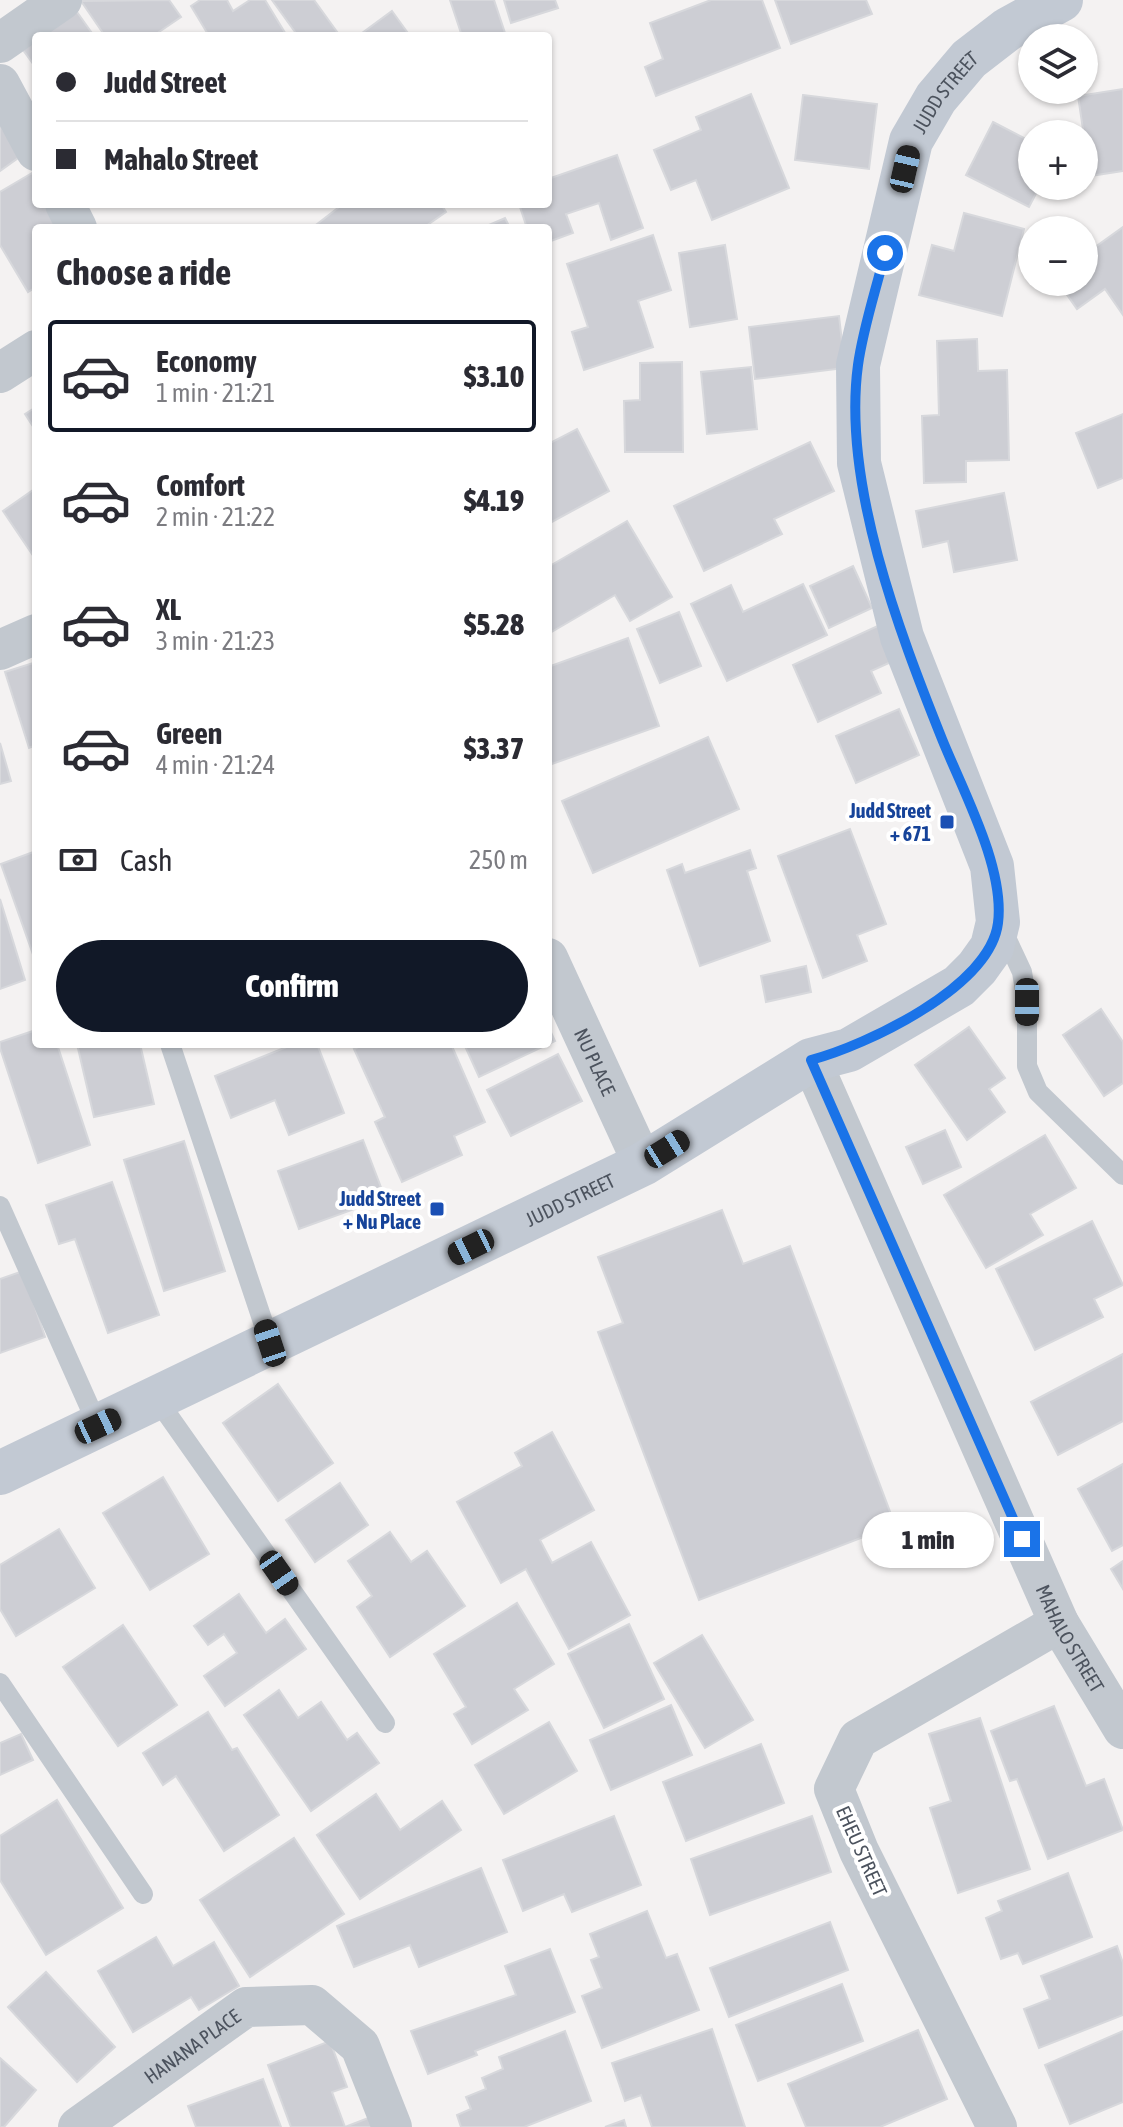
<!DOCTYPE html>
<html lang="en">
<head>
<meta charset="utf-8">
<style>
	body { margin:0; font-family:"Asap Condensed",sans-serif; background:#f7f7f7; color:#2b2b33; height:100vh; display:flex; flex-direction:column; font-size:30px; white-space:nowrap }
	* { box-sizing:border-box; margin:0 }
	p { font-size:26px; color:#7c7c81 }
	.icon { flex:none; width:44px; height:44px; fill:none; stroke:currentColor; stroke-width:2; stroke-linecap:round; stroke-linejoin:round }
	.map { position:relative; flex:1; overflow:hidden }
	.side { position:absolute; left:32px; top:224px; width:520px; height:824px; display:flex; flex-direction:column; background:#fff; border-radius:8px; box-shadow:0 2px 6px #0004 }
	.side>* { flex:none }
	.guide { position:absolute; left:32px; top:32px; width:520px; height:176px; border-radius:8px; box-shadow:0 2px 6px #0004; display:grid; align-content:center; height:176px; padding:0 24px; background:#fff }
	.tools { position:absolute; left:1018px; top:24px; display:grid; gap:16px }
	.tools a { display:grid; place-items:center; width:80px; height:80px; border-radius:50%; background:#fff; box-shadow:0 2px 6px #0004; font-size:40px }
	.end { position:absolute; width:36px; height:36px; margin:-18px; border:10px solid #1a73e8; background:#fff; box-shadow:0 0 0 4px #fff }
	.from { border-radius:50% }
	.bubble { position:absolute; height:56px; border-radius:28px; background:#fff; box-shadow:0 2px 6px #0004; font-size:26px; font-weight:800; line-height:56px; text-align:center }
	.car { position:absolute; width:24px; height:48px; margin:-24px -12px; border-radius:10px; box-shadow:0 0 6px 2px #0007; background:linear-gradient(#222 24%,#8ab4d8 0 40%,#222 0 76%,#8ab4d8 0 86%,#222 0) }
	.guide b { display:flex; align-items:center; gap:28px; height:76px; font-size:30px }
	.guide b+b { border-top:2px solid #e1e1e2 }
	.guide i { width:20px; height:20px; background:#2b2b33 }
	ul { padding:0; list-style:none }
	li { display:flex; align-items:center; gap:24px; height:112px; margin:0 16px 12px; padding:0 8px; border:4px solid transparent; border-radius:8px }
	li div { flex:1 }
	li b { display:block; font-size:30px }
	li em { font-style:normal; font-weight:800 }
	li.current { border-color:#111827 }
	li>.icon { width:72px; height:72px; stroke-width:1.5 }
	h2 { padding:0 24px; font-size:36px; line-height:96px }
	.pay { display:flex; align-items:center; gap:20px; height:88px; padding:0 24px; font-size:30px }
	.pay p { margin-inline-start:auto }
	.cta { display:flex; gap:16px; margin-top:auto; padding:16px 24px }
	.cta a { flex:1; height:92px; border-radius:48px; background:#111827; color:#fff; font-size:32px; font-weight:800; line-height:92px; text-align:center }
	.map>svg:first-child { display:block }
	.building { fill:#cdced4; stroke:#d7d8dc; stroke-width:2 }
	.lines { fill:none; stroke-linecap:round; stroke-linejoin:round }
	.lane { stroke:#c2c8cf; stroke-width:20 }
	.street { stroke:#c2c8cf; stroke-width:40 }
	.secondary { stroke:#c2c9d3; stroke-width:44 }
	.route { stroke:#1a73e8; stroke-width:10 }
	.transit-dot { fill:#1a4fb4; stroke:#fff; stroke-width:3 }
	.labels { text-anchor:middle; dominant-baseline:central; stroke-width:8; stroke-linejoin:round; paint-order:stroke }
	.street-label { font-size:20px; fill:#4c535e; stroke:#fff }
	.transit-label { font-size:20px; font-weight:bold; fill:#164399; stroke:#fff; text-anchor:end }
</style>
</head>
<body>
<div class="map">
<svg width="1123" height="2127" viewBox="0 0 1123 2127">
	<rect width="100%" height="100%" fill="#f4f2f2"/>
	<g class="building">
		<path d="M169 0 181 17 153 36H105L81 1Z"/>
		<path d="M200 0H227L233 11 250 0H265L287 36H209L191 6Z"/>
		<path d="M272 0H314L340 36H298Z"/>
		<path d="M450 0H494L506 36H462Z"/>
		<path d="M504 0H555L558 8 511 23Z"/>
		<path d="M711 0H762L780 48 656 96 645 67 663 59 650 23Z"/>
		<path d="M775 0H866L872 14 791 44Z"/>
		<path d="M392 11 410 36H358Z"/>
		<path d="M77 12 94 36H43Z"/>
		<path d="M36 41V68L23 50Z"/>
		<path d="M1123 89V171L1090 176 1078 96Z"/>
		<path d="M751 94 789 188 712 220 696 180 671 190 654 150 701 130 696 117Z"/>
		<path d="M803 95 877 104 869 169 795 160Z"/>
		<path d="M993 122 1032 142V186H1040L1029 207 966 175Z"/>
		<path d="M0 125 21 156 0 171Z"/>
		<path d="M617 155 643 228 611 240 599 203 566 214 573 233 548 242V228H527L519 204H548V179Z"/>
		<path d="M32 173 36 179V204H51L65 228H36V287L28 292 0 245V192Z"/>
		<path d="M343 204H441L446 212 423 228H312Z"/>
		<path d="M964 213 1024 229 1002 316 919 295 932 245 954 251Z"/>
		<path d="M505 218 510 228H482Z"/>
		<path d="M1123 227V315L1105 289 1077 309 1058 282H1084V255Z"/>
		<path d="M653 235 671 290 638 301 653 347 584 370 572 332 588 327 567 264Z"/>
		<path d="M725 245 737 319 690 327 679 253Z"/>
		<path d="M839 316 845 368 755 379 749 327Z"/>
		<path d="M977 339 978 371 1007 370 1009 460 966 461V482L924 483 922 416 939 415 937 341Z"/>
		<path d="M682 362 683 452H625L624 401 640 400V363Z"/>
		<path d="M751 367 757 429 707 434 701 372Z"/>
		<path d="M36 407V431L25 414Z"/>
		<path d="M1123 414V478L1098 488 1076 433Z"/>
		<path d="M577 429 609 491 548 524V444Z"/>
		<path d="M810 442 834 491 774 519 782 534 704 571 674 506Z"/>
		<path d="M36 488V560L3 511Z"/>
		<path d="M1004 493 1017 560 954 572 948 541 923 547 916 511Z"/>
		<path d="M627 521 672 597 630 621 615 595 548 634V567Z"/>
		<path d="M853 566 872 608 829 628 810 586Z"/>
		<path d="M803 584 827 635 727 681 691 604 731 585 743 612Z"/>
		<path d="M679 612 701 666 660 683 637 629Z"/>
		<path d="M884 623 900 658 871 671 881 693 818 722 793 665Z"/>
		<path d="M628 638 659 726 552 764 548 752V667Z"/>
		<path d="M36 662V745L29 748 5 672Z"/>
		<path d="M899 709 919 755 856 783 836 736Z"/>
		<path d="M708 737 739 809 593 873 562 801Z"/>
		<path d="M0 743 11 781 0 784Z"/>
		<path d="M850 829 886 924 857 935 867 961 823 978 778 856Z"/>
		<path d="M750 850 756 868 747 871 770 941 700 966 667 870 682 864 685 873Z"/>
		<path d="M36 851V963L1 864Z"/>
		<path d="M0 899 25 980 0 989Z"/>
		<path d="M806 966 811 992 766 1002 761 976Z"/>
		<path d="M1101 1009 1123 1042V1083L1104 1096 1063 1035Z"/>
		<path d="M548 1026 555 1041 479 1077 464 1044H548Z"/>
		<path d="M969 1027 1005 1078 989 1089 1005 1112 967 1140 915 1065Z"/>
		<path d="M36 1030V1044H57L90 1145 38 1163 0 1048V1042Z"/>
		<path d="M77 1044H140L154 1104 94 1117Z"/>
		<path d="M294 1044H317L344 1113 289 1135 275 1100 231 1118 215 1076Z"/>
		<path d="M365 1044H451L485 1122 454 1136 462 1155 402 1182 375 1122 385 1117 354 1049Z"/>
		<path d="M558 1054 582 1101 511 1136 487 1090Z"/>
		<path d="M945 1130 961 1167 923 1184 906 1147Z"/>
		<path d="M1045 1135 1076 1188 1030 1214 1043 1235 986 1268 944 1195Z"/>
		<path d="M363 1140 385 1198 299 1229 278 1171Z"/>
		<path d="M184 1141 225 1271 164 1291 124 1160Z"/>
		<path d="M112 1182 159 1315 108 1333 75 1239 59 1244 46 1205Z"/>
		<path d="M722 1210 743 1264 790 1246 895 1525 699 1600 598 1332 623 1323 598 1257Z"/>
		<path d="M1092 1221 1123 1285 1094 1299 1103 1317 1035 1350 996 1269Z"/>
		<path d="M23 1271 45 1337 0 1353V1279Z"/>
		<path d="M1123 1354V1421L1058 1455 1031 1402Z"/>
		<path d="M278 1384 333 1463 278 1501 223 1423Z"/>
		<path d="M552 1432 594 1510 540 1540 552 1563 591 1542 630 1615 569 1649 526 1569 501 1583 457 1502 522 1466 515 1453Z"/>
		<path d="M1123 1464V1545L1112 1551 1078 1489Z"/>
		<path d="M163 1477 209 1554 150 1590 103 1513Z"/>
		<path d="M340 1483 368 1525 315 1562 286 1520Z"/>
		<path d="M59 1529 95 1588 16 1636 0 1609V1565Z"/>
		<path d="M390 1532 411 1562 427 1551 465 1606 390 1657 357 1607 372 1596 348 1561Z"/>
		<path d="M1123 1561V1589L1111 1569Z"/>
		<path d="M239 1594 266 1633 285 1619 306 1649 225 1706 204 1676 237 1653 224 1634 208 1645 194 1626Z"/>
		<path d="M517 1603 554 1664 514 1689 528 1710 472 1744 454 1714 466 1707 434 1654Z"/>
		<path d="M629 1624 664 1699 604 1728 568 1654Z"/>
		<path d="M123 1625 177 1705 118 1746 63 1667Z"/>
		<path d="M702 1635 753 1720 705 1748 654 1663Z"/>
		<path d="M279 1690 298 1718 321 1702 347 1740 357 1733 379 1763 311 1811 244 1715Z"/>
		<path d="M671 1705 692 1755 611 1790 590 1740Z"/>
		<path d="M1054 1706 1086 1786 1104 1779 1123 1830 1048 1859 1017 1779 1010 1781 991 1731Z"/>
		<path d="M208 1712 232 1750 237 1748 279 1815 224 1851 176 1776 163 1785 143 1753Z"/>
		<path d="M980 1718 1030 1869 958 1893 930 1808 951 1801 929 1734Z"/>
		<path d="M549 1722 577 1771 504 1814 475 1765Z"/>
		<path d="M21 1734 33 1760 0 1775V1743Z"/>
		<path d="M761 1744 784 1803 686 1841 663 1782Z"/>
		<path d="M376 1794 400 1830 442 1801 461 1830 360 1899 317 1835Z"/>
		<path d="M57 1800 123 1908 46 1955 0 1880V1836Z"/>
		<path d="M614 1816 641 1885 572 1912 564 1894 523 1911 503 1860Z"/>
		<path d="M812 1816 831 1872 710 1915 691 1859Z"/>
		<path d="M294 1838 344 1914 250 1977 200 1900Z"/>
		<path d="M481 1868 507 1932 419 1967 410 1945 354 1967 337 1926Z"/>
		<path d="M1068 1873 1092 1937 1023 1964 1018 1953 1001 1959 986 1918 1002 1911 998 1901Z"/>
		<path d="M647 1911 666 1958 677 1954 699 2010 602 2048 582 1996 602 1988 591 1960 599 1957 590 1934Z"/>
		<path d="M830 1922 848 1970 729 2017 710 1968Z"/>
		<path d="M156 1937 173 1966 214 1942 239 1986 199 2010 191 1997 133 2032 98 1971Z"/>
		<path d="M1117 1946 1123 1963V2015L1039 2048 1024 2009 1050 1999 1041 1976Z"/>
		<path d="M550 1949 575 2012 475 2051 477 2055 428 2074 411 2031 516 1995 505 1966Z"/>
		<path d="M46 1972 115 2047 77 2082 8 2007Z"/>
		<path d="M842 1984 863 2041 758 2081 736 2025Z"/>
		<path d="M712 2029 745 2127H652L641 2095 625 2101 612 2063Z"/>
		<path d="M918 2030 947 2099 880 2127H806L788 2084Z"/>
		<path d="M565 2031 591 2101 524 2127H461L457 2115 471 2109 466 2097 486 2089 482 2078 503 2069 499 2057Z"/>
		<path d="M1123 2031V2102L1070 2124 1045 2065Z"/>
		<path d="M330 2041 347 2087 332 2092 345 2127H291L268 2065Z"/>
		<path d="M0 2058 36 2090 4 2127H0Z"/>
		<path d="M263 2079 281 2127H196L188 2106Z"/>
		<path d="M376 2115 380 2127H345Z"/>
		<path d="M624 2120 626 2127H605Z"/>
	</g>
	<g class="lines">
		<g class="lane">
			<path d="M1002 929 1022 972 1027 1002V1066L1038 1092 1123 1175"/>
			<path d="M170 1044 270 1343"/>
			<path d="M0 1206 98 1426"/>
			<path d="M156 1398 385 1723"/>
			<path d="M0 1683 143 1894"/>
		</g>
		<g class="street">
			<path d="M0 43 62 0"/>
			<path d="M0 84 36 151"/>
			<path d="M65 204 77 228"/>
			<path d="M0 373 36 350"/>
			<path d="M0 650 36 634"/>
			<path id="s1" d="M548 958 643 1164"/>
			<path id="s2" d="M811 1060 1059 1623 1123 1729"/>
			<path id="s3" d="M78 2127 246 2007 312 2005 360 2046 392 2127"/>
			<path d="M997 2127 859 1851 834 1789 858 1739 1059 1623"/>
		</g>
		<path class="secondary" id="s4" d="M0 1473 643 1164 811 1060 849 1050 959 986 977 968 992 947 998 922 992 866 902 637 859 463 858 365 911 141 936 98 969 59 1008 29 1061 0"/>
	</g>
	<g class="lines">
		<path class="route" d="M885 253C876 290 863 328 858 365 842 483 899 631 942 739 963 791 1005 868 998 923 990 987 867 1045 811 1060L1022 1539"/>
	</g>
	<g class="transit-dot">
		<rect x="939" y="814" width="16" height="16" rx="4"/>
		<rect x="429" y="1201" width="16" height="16" rx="4"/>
	</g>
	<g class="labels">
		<g class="street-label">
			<text stroke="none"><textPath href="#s4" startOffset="2024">JUDD STREET</textPath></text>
			<text stroke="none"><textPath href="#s1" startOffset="114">NU PLACE</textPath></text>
			<text stroke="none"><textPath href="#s4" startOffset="632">JUDD STREET</textPath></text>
			<text stroke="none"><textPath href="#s2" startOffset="634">MAHALO STREET</textPath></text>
			<text transform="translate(862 1851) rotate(66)">EHEU STREET</text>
			<text stroke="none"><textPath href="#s3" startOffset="140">HANANA PLACE</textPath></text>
		</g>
		<g class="transit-label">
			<text x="931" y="810">Judd Street<tspan x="931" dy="23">+ 671</tspan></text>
			<text x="421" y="1198">Judd Street<tspan x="421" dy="23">+ Nu Place</tspan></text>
		</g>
	</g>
</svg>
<div class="tools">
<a><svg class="icon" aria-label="layers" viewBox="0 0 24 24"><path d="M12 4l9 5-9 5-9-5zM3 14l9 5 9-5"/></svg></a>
<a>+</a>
<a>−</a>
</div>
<i class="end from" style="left:885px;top:253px"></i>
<i class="end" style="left:1022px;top:1539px"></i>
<div class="bubble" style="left:862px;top:1512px;width:132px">1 min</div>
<i class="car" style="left:905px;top:169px;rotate:13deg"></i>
<i class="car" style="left:1027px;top:1002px;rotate:180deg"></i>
<i class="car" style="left:667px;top:1149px;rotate:58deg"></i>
<i class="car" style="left:471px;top:1247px;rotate:244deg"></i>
<i class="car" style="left:270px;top:1343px;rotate:342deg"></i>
<i class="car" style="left:98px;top:1426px;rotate:65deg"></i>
<i class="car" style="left:279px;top:1573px;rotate:145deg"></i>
<div class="guide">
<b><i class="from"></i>Judd Street</b>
<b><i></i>Mahalo Street</b>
</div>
<section class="side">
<h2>Choose a ride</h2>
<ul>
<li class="current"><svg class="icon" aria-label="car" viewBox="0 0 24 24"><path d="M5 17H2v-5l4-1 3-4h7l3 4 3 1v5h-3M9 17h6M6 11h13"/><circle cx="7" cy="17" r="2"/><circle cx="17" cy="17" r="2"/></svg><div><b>Economy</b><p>1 min · 21:21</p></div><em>$3.10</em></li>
<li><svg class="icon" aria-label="car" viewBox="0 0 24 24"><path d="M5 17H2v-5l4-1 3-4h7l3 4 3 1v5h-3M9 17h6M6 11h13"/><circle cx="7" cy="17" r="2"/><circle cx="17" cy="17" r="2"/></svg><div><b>Comfort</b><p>2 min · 21:22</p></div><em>$4.19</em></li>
<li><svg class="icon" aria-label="car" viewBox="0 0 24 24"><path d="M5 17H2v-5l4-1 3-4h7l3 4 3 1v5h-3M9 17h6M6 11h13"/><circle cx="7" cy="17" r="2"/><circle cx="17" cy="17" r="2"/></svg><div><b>XL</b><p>3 min · 21:23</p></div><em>$5.28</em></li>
<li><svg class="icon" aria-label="car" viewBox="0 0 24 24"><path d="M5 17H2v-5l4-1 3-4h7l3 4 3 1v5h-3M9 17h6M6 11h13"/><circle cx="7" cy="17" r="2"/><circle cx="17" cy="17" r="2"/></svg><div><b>Green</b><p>4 min · 21:24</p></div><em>$3.37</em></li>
</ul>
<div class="pay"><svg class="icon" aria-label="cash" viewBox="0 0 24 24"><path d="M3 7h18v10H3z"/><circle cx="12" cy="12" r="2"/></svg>Cash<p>250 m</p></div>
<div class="cta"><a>Confirm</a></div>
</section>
</div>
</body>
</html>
